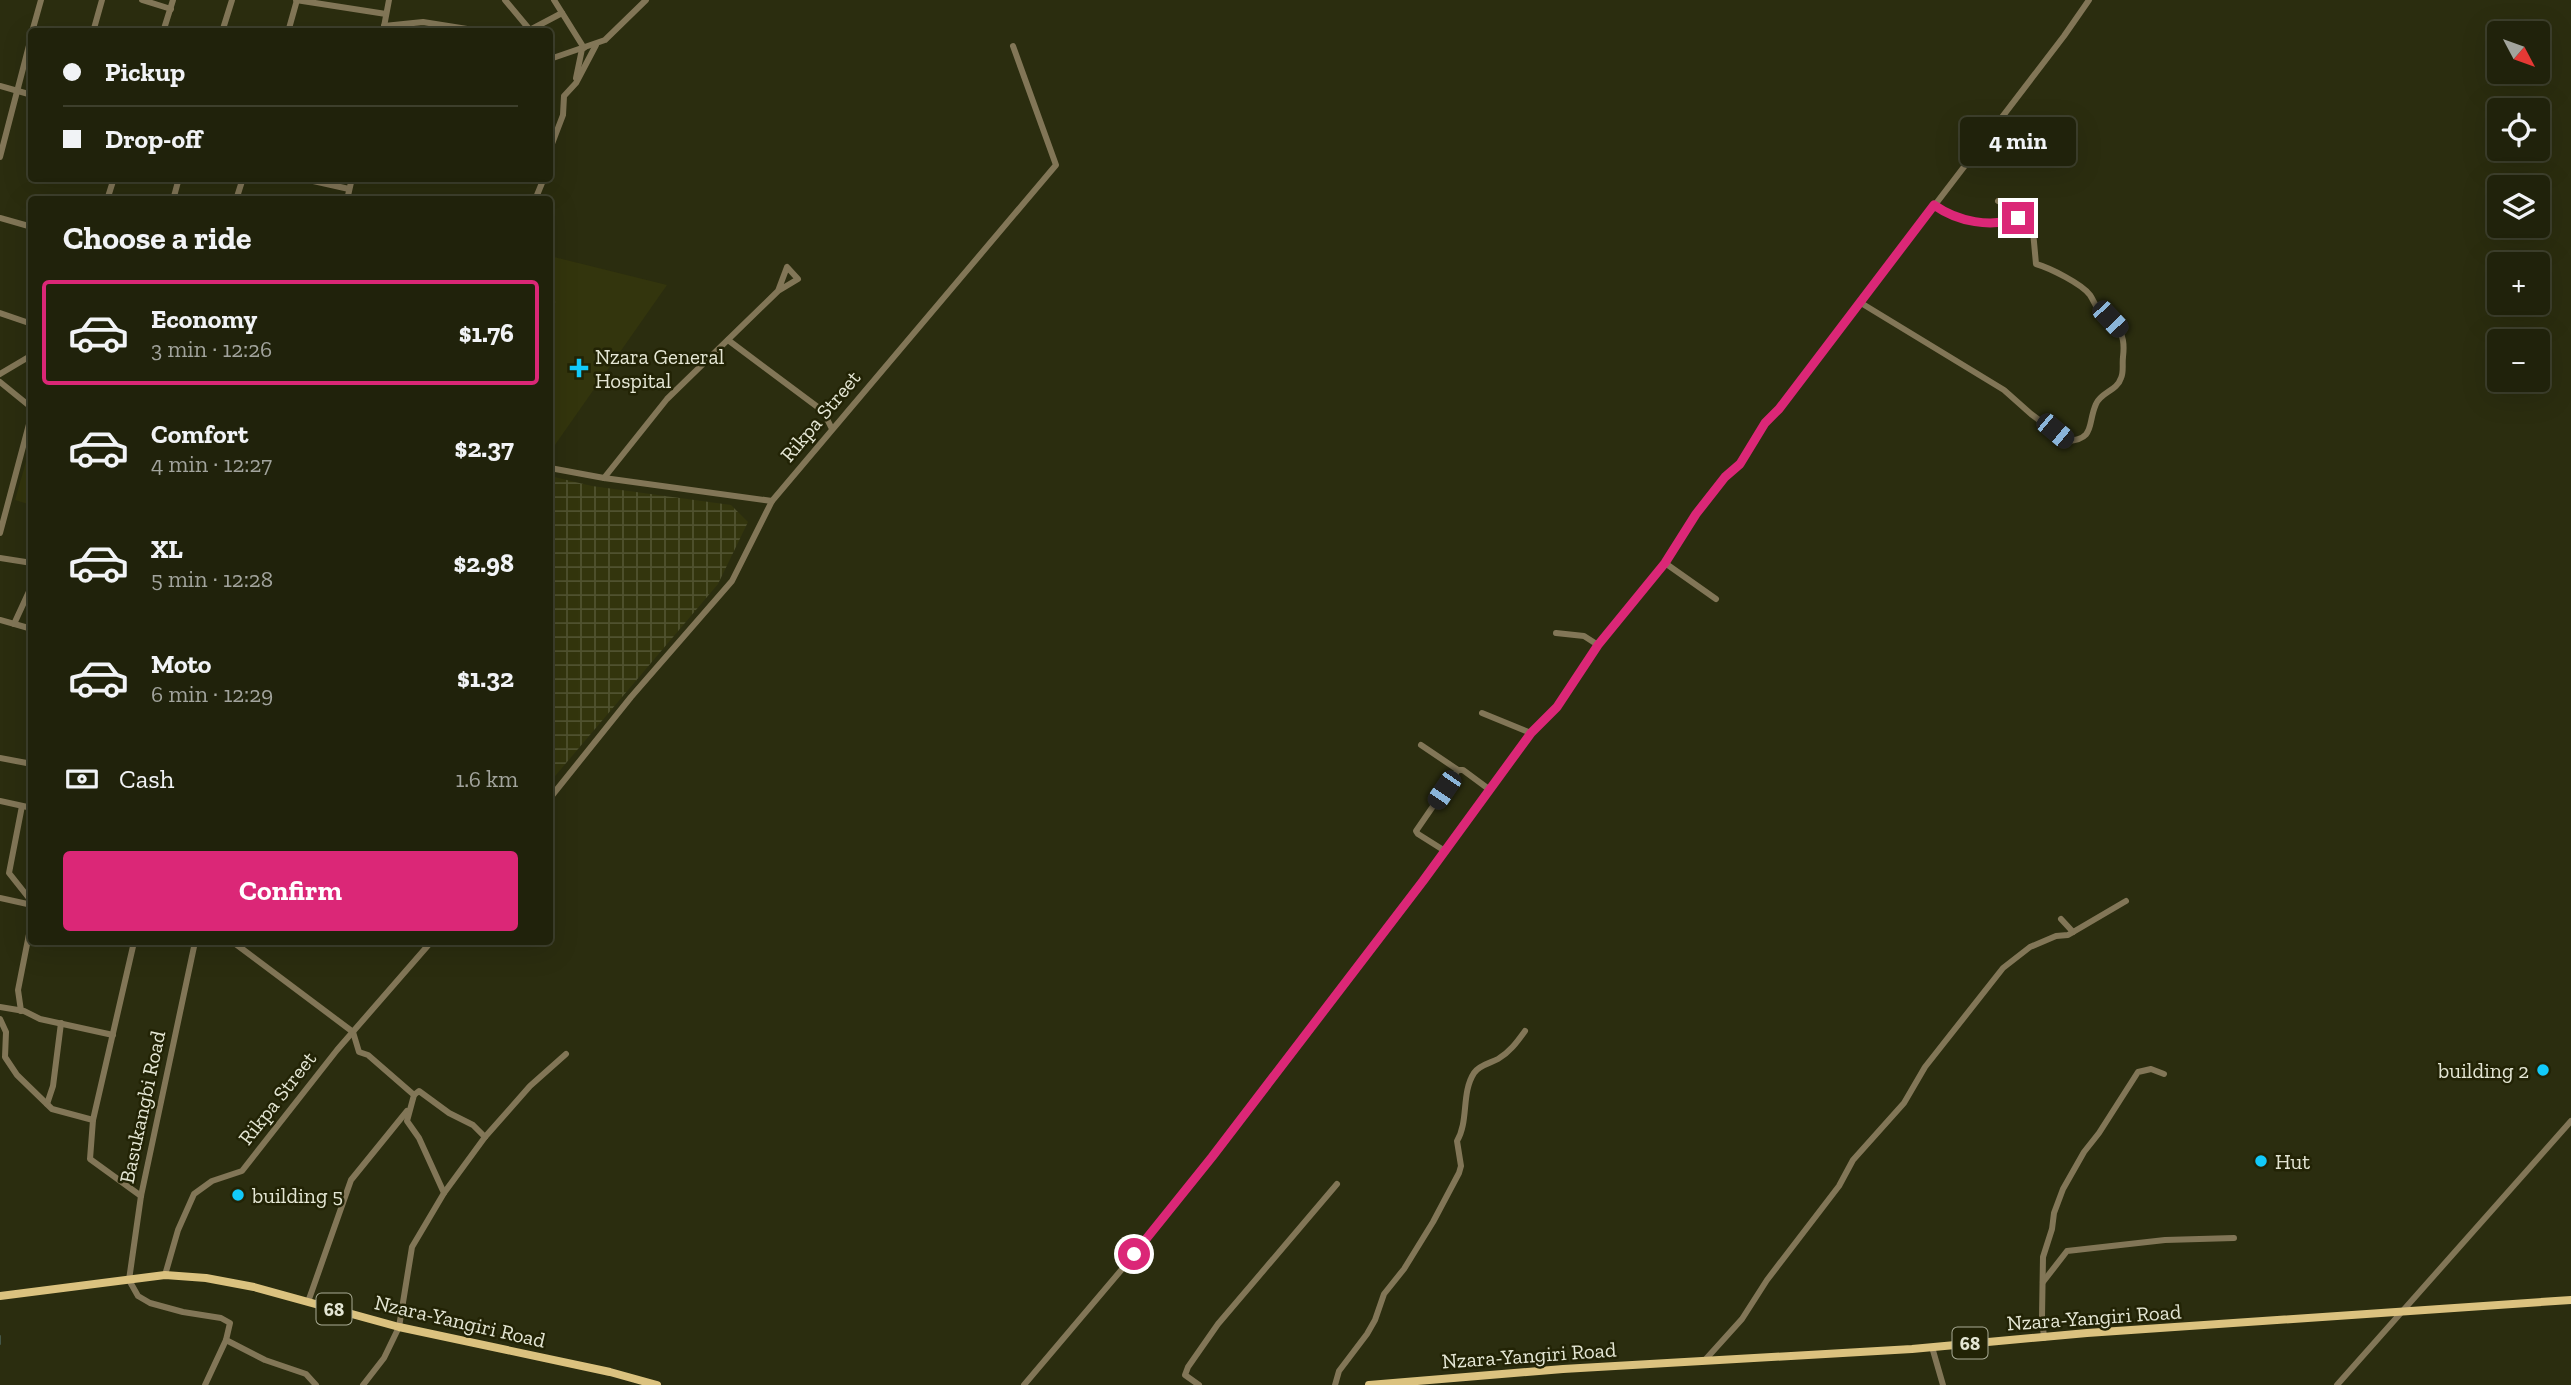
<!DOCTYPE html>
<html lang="en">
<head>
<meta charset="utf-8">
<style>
	body { margin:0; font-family:"Zilla Slab",serif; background:#282a14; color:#f1f3f6; height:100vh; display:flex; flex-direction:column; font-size:26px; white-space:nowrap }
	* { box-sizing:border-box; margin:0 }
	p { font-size:23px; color:#a2a49d }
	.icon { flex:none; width:38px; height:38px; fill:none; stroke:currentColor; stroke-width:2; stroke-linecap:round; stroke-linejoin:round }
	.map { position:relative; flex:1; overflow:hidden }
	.details { position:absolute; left:28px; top:196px; width:525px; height:749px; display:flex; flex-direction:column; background:#20220b; border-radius:7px; box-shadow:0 7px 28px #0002,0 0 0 2px #3d3f2c }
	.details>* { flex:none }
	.top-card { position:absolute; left:28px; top:28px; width:525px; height:154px; border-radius:7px; box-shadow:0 7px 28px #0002,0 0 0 2px #3d3f2c; display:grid; align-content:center; height:154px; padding:0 35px; background:#20220b }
	.needle { width:46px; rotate:131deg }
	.fabs { position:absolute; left:2487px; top:21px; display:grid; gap:14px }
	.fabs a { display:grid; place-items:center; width:63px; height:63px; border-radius:7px; background:#20220b; box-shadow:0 7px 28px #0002,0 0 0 2px #3d3f2c; font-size:35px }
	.end { position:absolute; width:32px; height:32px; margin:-16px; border:9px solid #db2777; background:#fff; box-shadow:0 0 0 4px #fff }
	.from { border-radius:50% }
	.bubble { position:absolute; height:49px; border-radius:7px; background:#20220b; box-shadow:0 7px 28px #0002,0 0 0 2px #3d3f2c; font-size:23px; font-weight:700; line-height:49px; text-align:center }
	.car { position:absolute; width:21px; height:42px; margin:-21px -10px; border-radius:9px; box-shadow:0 0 5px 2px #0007; background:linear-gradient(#222 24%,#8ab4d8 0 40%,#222 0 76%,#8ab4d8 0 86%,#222 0) }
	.top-card b { display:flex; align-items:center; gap:24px; height:66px; font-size:26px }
	.top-card b+b { border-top:2px solid #3d3f2c }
	.top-card i { width:18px; height:18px; background:#f1f3f6 }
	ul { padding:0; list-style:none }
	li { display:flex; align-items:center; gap:21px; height:105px; margin:0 14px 10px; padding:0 21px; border:4px solid transparent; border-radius:7px }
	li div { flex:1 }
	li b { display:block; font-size:26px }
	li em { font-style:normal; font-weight:700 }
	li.selected { border-color:#db2777 }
	li>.icon { width:63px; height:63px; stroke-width:1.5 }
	h2 { padding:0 35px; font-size:32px; line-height:84px }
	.pay { display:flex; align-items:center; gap:18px; height:77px; padding:0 35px; font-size:26px }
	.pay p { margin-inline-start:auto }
	.button { display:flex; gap:14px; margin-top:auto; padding:14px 35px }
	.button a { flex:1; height:80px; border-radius:7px; background:#db2777; color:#fff; font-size:28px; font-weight:700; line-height:80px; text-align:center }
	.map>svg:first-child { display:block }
	.built { fill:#33350d }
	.industrial { fill:url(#industrial-grid) }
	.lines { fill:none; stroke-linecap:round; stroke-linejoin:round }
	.stream { stroke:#445647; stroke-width:2 }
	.minor { stroke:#827657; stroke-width:6 }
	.major { stroke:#dbc27f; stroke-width:8 }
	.route { stroke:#db2777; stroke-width:9 }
	.poi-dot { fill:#12cafb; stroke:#222305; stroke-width:2.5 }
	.labels { text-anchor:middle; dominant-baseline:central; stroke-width:5; stroke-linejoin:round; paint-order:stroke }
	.shield { fill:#222305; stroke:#aaac96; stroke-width:2 }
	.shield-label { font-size:19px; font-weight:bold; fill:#e4e6d4 }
	.poi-label { font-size:21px; fill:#e4e6d4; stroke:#222305; text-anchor:start }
	.street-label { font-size:21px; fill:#e4e6d4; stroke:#222305 }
</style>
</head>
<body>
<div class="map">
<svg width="2571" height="1385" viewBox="0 0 2571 1385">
	<defs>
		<pattern id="industrial-grid" width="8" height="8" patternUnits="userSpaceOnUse" patternTransform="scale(1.75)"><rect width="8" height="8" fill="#33350d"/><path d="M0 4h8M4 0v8" fill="none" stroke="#50522f"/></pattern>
	</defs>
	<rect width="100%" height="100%" fill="#2b2d0f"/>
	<g class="built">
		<path d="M550 256 667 285 550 452Z"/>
		<path d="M31 444V505L15 500Z"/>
	</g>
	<path class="industrial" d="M550 476 592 486 731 505 748 522 718 584 550 782Z"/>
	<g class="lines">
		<path class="stream" d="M0 1336V1344"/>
		<g class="minor">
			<path d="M142 0 171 9"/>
			<path d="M296 0 386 14"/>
			<path d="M505 0 530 30"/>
			<path d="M554 0 584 48"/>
			<path d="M384 26 423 22 486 32"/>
			<path d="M32 32 41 0"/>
			<path d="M93 32 102 0"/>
			<path d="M163 32 173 0"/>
			<path d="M222 32 232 0"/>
			<path d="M288 32 297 0"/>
			<path d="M383 32 389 0"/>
			<path d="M526 32 562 13"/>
			<path d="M550 59 605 40 646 0"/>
			<path d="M576 78 582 49"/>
			<path d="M0 86 32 95"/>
			<path d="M550 149 563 115 564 96 576 83 596 45"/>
			<path d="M0 157 32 34"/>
			<path d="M550 163V167"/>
			<path d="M300 178 349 189"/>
			<path d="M107 200 114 178"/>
			<path d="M173 200 179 178"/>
			<path d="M236 200 243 178"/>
			<path d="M347 200 352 178"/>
			<path d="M535 200 544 178"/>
			<path d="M1934 205C1958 222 1991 228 2018 218"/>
			<path d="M0 218 32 227"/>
			<path d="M550 300 552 302"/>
			<path d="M1861 303 2004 390 2031 414 2067 441C2096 439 2087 424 2096 404 2101 392 2117 391 2121 378 2124 372 2122 364 2123 357 2126 331 2118 330 2101 313 2096 308 2094 301 2090 295 2082 284 2050 268 2036 264L2033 231 2018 218 2014 208 1998 201"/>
			<path d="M0 313 32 324"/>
			<path d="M728 340 823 411 832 429"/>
			<path d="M0 374 32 355"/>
			<path d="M0 382 32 408"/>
			<path d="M550 468 604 478 772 501"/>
			<path d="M604 478 667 399 778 291 798 279 787 267 778 291"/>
			<path d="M0 533 32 413"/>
			<path d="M0 558 32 563"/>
			<path d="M1665 563 1716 599"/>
			<path d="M0 620 32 629"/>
			<path d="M14 624 32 585"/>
			<path d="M1556 633 1584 636 1598 645"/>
			<path d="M1482 713 1531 733"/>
			<path d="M1421 745 1458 770H1463L1490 790"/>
			<path d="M0 758 32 764"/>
			<path d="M550 798 631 697 732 581 772 501 1056 165 1013 46"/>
			<path d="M0 801 32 808"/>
			<path d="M22 806 9 873 32 902"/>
			<path d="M1445 851 1418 834 1416 831 1458 770"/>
			<path d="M0 898 32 905"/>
			<path d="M2061 919 2073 932"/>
			<path d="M195 942 141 1196 129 1280 138 1296 150 1303 183 1312 221 1318 230 1323 226 1340 205 1385"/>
			<path d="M233 942 353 1032 359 1052 368 1055 414 1095 407 1121 419 1138 444 1193 412 1247 399 1327 384 1358 363 1385"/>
			<path d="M0 1007 24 1011 40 1019 113 1035"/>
			<path d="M21 1011 18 990 32 919"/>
			<path d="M0 1019 6 1032 5 1057 17 1075 52 1109 93 1120 90 1159 141 1196"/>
			<path d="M414 1095 419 1091 449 1113 473 1125 485 1137"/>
			<path d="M47 1104 53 1086 61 1023"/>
			<path d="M93 1120 134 942"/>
			<path d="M444 1193 485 1137 530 1086 566 1054"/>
			<path d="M165 1275 178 1230 194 1194 212 1181 242 1171 337 1050 431 942"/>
			<path d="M2043 1282 2067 1251 2165 1240 2234 1238"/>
			<path d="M308 1302 351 1180 407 1111"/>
			<path d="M2044 1338 2042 1316 2043 1257 2052 1229 2054 1213 2063 1189 2084 1152 2099 1133 2138 1072 2151 1069 2164 1074"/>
			<path d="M226 1340 265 1360 306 1374 316 1385"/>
			<path d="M1932 1347 1943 1385"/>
			<path d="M1705 1360 1742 1319 1767 1280 1839 1186 1853 1160 1904 1103 1925 1067 2003 968 2030 947 2056 936 2068 935 2126 901"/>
			<path d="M1024 1385 1123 1268 1212 1157 1423 881 1531 733 1557 707 1598 645 1665 563 1696 514 1725 477 1740 464 1765 423 1779 409 2064 36 2089 0"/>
			<path d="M1199 1385 1185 1375 1188 1367 1218 1324 1337 1184"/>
			<path d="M1335 1385 1339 1371 1367 1334 1375 1320 1384 1294 1404 1269 1433 1222 1459 1173 1461 1166 1457 1141C1469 1121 1461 1093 1474 1073 1479 1065 1491 1063 1498 1059 1510 1052 1517 1042 1525 1031"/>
			<path d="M2337 1385 2571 1121"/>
		</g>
		<g class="major">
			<path d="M0 1296 165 1275 206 1278 254 1287 399 1327 610 1372 657 1385"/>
			<path d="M1369 1385 1563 1369 1912 1349 2087 1333 2571 1300"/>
		</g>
	</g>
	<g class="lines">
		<path class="route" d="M1134 1254 1212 1157 1423 881 1531 733 1557 707 1598 645 1665 563 1696 514 1725 477 1740 464 1765 423 1779 409 1934 205C1958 222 1991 228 2018 218"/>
	</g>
	<g class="poi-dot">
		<path d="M575.5 357.5h7v7h7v7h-7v7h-7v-7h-7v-7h7z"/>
		<circle cx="2543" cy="1070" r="7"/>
		<circle cx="2261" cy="1161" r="7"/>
		<circle cx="238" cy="1195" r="7"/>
	</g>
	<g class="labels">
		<g class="shield">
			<rect x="316.5" y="1293.5" width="35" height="31" rx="5"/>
			<rect x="1952.5" y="1327.5" width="35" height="31" rx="5"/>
		</g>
		<g class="shield-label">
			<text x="334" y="1309">68</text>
			<text x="1970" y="1343">68</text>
		</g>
		<g class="poi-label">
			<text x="595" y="356">Nzara General<tspan x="595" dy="24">Hospital</tspan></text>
			<text x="2529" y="1070" text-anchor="end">building 2</text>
			<text x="2275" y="1161">Hut</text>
			<text x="252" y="1195">building 5</text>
		</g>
		<g class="street-label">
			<text transform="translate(820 416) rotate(-50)">Rikpa Street</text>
			<text transform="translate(277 1098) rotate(-52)">Rikpa Street</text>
			<text transform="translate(142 1107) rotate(-78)">Basukangbi Road</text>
			<text transform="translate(2094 1317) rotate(-4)">Nzara-Yangiri Road</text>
			<text transform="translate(460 1321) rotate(13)">Nzara-Yangiri Road</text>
			<text transform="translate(1529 1355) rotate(-4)">Nzara-Yangiri Road</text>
		</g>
	</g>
</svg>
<div class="fabs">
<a><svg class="needle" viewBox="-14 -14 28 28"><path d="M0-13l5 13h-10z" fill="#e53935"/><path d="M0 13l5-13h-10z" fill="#a2a49d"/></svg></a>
<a><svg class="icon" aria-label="locate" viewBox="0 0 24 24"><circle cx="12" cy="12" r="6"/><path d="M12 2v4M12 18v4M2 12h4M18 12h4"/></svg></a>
<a><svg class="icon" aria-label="layers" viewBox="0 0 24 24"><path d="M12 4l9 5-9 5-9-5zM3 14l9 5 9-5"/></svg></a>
<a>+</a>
<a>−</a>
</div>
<i class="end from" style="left:1134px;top:1254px"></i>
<i class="end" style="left:2018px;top:218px"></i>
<div class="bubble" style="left:1960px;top:117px;width:116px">4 min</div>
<i class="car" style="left:2110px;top:319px;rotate:137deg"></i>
<i class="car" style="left:2055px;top:431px;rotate:130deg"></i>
<i class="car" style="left:1444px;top:790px;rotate:214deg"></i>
<div class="top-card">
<b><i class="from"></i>Pickup</b>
<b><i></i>Drop-off</b>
</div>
<section class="details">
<h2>Choose a ride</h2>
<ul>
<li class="selected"><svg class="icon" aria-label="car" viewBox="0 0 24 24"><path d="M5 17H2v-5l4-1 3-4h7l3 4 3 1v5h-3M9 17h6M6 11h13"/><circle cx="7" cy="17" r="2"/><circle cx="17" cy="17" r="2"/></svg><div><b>Economy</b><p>3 min · 12:26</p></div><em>$1.76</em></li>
<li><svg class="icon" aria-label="car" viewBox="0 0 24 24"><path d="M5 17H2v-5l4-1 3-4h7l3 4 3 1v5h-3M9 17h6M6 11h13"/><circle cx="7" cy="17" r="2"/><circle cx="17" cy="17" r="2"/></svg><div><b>Comfort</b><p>4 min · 12:27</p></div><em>$2.37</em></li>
<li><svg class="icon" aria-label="car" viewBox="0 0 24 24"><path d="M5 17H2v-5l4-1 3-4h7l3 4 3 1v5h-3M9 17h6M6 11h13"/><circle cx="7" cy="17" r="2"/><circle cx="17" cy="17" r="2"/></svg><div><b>XL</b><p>5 min · 12:28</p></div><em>$2.98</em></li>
<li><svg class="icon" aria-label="car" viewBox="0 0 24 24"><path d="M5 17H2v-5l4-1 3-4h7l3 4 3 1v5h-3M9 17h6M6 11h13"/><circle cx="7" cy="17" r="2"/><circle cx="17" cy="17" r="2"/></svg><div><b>Moto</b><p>6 min · 12:29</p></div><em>$1.32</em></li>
</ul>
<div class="pay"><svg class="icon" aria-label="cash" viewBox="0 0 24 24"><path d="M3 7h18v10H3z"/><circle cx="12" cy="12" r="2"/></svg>Cash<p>1.6 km</p></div>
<div class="button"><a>Confirm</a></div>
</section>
</div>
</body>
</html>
